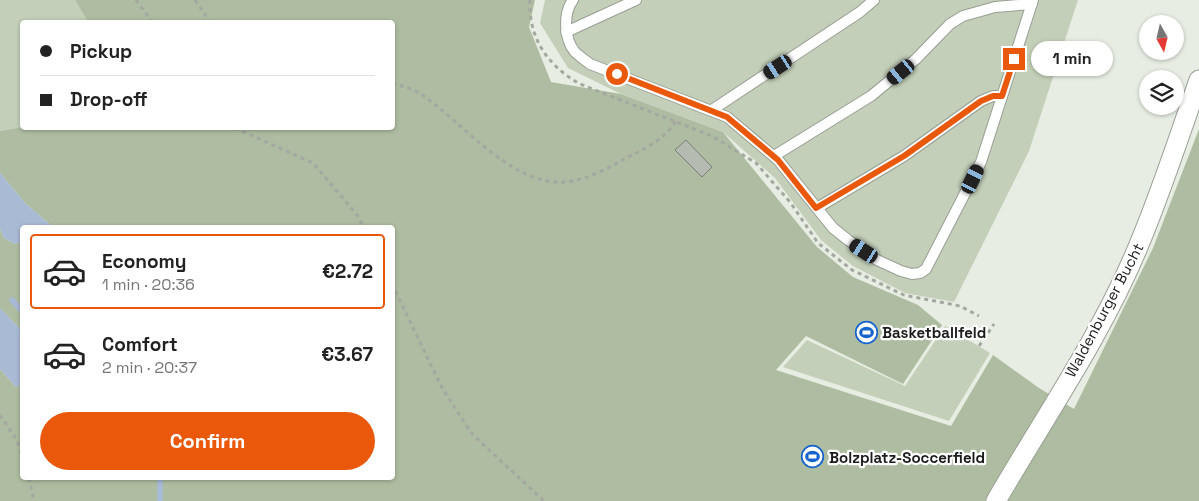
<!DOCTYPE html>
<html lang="en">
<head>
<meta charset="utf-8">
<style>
	body { margin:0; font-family:"Space Grotesk",sans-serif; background:#f6f6f6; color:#222; height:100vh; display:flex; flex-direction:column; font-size:19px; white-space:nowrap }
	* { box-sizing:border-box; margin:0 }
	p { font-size:16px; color:#767676 }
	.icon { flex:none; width:28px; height:28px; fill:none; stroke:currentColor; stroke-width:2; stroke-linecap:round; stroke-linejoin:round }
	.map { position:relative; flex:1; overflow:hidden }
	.panel { position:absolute; left:20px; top:225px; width:375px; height:255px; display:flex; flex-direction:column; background:#fff; border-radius:5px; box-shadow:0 1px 4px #0004 }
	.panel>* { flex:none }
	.hud { position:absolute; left:20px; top:20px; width:375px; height:110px; border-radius:5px; box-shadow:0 1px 4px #0004; display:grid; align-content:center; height:110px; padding:0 20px; background:#fff }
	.needle { width:32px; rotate:172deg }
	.fabs { position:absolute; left:1139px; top:15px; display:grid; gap:10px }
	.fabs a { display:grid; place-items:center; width:45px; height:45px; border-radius:50%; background:#fff; box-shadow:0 1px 4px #0004; font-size:25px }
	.end { position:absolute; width:22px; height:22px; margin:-11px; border:6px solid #ea580c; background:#fff; box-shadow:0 0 0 2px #fff }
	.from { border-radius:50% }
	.bubble { position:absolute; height:35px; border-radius:18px; background:#fff; box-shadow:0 1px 4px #0004; font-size:16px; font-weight:600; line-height:35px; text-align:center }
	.car { position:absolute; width:15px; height:30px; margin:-15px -8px; border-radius:6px; box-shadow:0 0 4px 1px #0007; background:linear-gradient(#222 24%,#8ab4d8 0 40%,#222 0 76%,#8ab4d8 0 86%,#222 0) }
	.hud b { display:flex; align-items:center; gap:18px; height:48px; font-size:19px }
	.hud b+b { border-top:1px solid #e0e0e0 }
	.hud i { width:12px; height:12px; background:#222 }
	ul { padding:9px 0 0; list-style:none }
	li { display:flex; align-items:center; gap:15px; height:75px; margin:0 10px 8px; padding:0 10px; border:2px solid transparent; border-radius:5px }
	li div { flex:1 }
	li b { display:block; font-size:19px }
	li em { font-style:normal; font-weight:600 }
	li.on { border-color:#ea580c }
	li>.icon { width:45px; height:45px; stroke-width:1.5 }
	.cta { display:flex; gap:10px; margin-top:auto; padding:10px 20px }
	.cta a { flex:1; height:58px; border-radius:30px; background:#ea580c; color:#fff; font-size:20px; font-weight:600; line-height:58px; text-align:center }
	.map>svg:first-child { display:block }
	.green { fill:#c3cfb8 }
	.forest { fill:#aebda1 }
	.water { fill:#a9bad5 }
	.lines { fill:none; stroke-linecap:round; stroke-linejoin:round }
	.stream { stroke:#a9bad5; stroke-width:6 }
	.building { fill:#b5bbb1; stroke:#7a7f76 }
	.service-casing { stroke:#989e94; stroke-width:12 }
	.minor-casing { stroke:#989e94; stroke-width:21 }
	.path { stroke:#a4a8a0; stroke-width:3; stroke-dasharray:4 4; stroke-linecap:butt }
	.service { stroke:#fff; stroke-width:10 }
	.minor { stroke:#fff; stroke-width:19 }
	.route { stroke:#ea580c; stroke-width:6 }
	.labels { text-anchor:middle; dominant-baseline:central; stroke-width:4.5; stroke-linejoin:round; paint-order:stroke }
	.street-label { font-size:15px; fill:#1b1d1a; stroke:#fff }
	.poi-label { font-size:15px; font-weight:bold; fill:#1b1d1a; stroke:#fff; text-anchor:start }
</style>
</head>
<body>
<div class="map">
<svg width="1199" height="501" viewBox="0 0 1199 501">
	<rect width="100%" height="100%" fill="#e7ede2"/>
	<g class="green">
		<path d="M0 0H75L88 22H22V127L0 131Z"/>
		<path d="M545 0H1078L1029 151 954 302 905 293 853 266 821 240 775 178 723 132 621 94 568 68 540 23Z"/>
		<path d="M945 326 990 353 949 421 783 367 807 340 905 386Z"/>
	</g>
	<g class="forest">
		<path d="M75 0H535L529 27 551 82 621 94 723 132 817 247 853 277 918 305 942 325 903 384 806 336 776 370 951 426 993 355 1039 388 1074 409 1153 248 1199 129V501H0V369L16 387 22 384V478H392V228L53 227 25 203 0 173V131L22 127 392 128V22H88Z"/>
		<path d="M0 229 4 238 15 244 22 242V331L0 308Z"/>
	</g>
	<g class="water">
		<path d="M0 173 25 203 53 227 22 228V242L15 244 4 238 0 229Z"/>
		<path d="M0 308 22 331V384L16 387 0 369Z"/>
	</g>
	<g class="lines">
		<g class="stream">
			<path d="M12 300 22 311"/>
			<path d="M160 478V501"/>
		</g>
	</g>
	<path class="building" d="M686 140 712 167 702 177 675 150Z"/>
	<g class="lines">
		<defs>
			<g id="service">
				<path d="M573 0C563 13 564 39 575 52 579 56 585 60 590 64L727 117 778 160 833 228 848 240 877 260 901 271 912 274 920 273 926 269 981 162 1033 0"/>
				<path d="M566 32 636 0"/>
				<path d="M712 110 860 12 874 0"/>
				<path d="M774 156 871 96 916 59 950 24 963 16 995 7 1032 4"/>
				<path d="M817 208 904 156 981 101 993 96H1002"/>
			</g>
			<path id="minor" d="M996 501C1044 418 1101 336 1138 247 1161 193 1179 136 1199 80"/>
		</defs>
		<use href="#service" class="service-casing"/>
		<use href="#minor" class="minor-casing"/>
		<g class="path">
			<path d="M136 0 152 22"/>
			<path d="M195 0 210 22"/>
			<path d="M530 0C528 38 548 66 580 84L712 136 756 163 790 202 818 243 852 270 904 295 960 306 979 316"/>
			<path d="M392 83C402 86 413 89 421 94 463 122 516 192 572 181 588 178 607 169 621 161 641 150 664 141 676 121"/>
			<path d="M235 128 313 163 358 216 364 228"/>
			<path d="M392 284 442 388 472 434 544 501"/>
			<path d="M979 346 994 324"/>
			<path d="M0 415 17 440 22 457"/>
			<path d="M29 478 34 501"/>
		</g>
		<use href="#service" class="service"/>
		<use href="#minor" class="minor"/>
	</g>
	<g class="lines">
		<path class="route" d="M617 74 727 117 778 160 816 208 904 156 981 101 993 96H1002L1014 59"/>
	</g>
	<defs>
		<symbol id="stadium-ring" viewBox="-11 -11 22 22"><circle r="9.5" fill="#fff" stroke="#1564ce" stroke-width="1.5"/><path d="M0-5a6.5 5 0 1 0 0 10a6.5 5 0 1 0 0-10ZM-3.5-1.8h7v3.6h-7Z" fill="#1564ce"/></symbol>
	</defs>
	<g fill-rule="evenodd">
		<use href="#stadium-ring" x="854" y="320" width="25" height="25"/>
		<use href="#stadium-ring" x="800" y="444" width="25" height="25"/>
	</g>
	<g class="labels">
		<g class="street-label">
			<text transform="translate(1104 310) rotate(-62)">Waldenburger Bucht</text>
		</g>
		<g class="poi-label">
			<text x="882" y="332">Basketballfeld</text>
			<text x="829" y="457">Bolzplatz-Soccerfield</text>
		</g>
	</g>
</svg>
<div class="fabs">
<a><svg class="needle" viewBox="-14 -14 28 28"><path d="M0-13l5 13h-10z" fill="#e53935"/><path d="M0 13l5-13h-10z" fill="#767676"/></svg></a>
<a><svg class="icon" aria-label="layers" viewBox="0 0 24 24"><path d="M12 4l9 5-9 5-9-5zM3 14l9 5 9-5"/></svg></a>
</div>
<i class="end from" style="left:617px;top:74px"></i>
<i class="end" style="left:1014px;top:59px"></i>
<div class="bubble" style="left:1031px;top:41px;width:82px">1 min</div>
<i class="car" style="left:778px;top:67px;rotate:237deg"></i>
<i class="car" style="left:901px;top:72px;rotate:231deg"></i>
<i class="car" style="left:973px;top:179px;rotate:26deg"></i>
<i class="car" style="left:864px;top:251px;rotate:303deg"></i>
<div class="hud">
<b><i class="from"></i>Pickup</b>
<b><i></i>Drop-off</b>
</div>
<section class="panel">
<ul>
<li class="on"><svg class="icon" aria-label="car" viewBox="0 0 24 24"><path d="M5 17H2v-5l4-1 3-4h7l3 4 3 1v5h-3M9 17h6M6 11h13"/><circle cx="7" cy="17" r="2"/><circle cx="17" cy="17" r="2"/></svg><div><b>Economy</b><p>1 min · 20:36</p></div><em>€2.72</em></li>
<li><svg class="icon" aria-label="car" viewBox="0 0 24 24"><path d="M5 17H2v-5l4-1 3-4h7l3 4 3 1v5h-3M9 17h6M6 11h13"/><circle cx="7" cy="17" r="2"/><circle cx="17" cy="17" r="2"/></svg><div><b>Comfort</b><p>2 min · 20:37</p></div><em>€3.67</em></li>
</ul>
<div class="cta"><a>Confirm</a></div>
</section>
</div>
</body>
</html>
